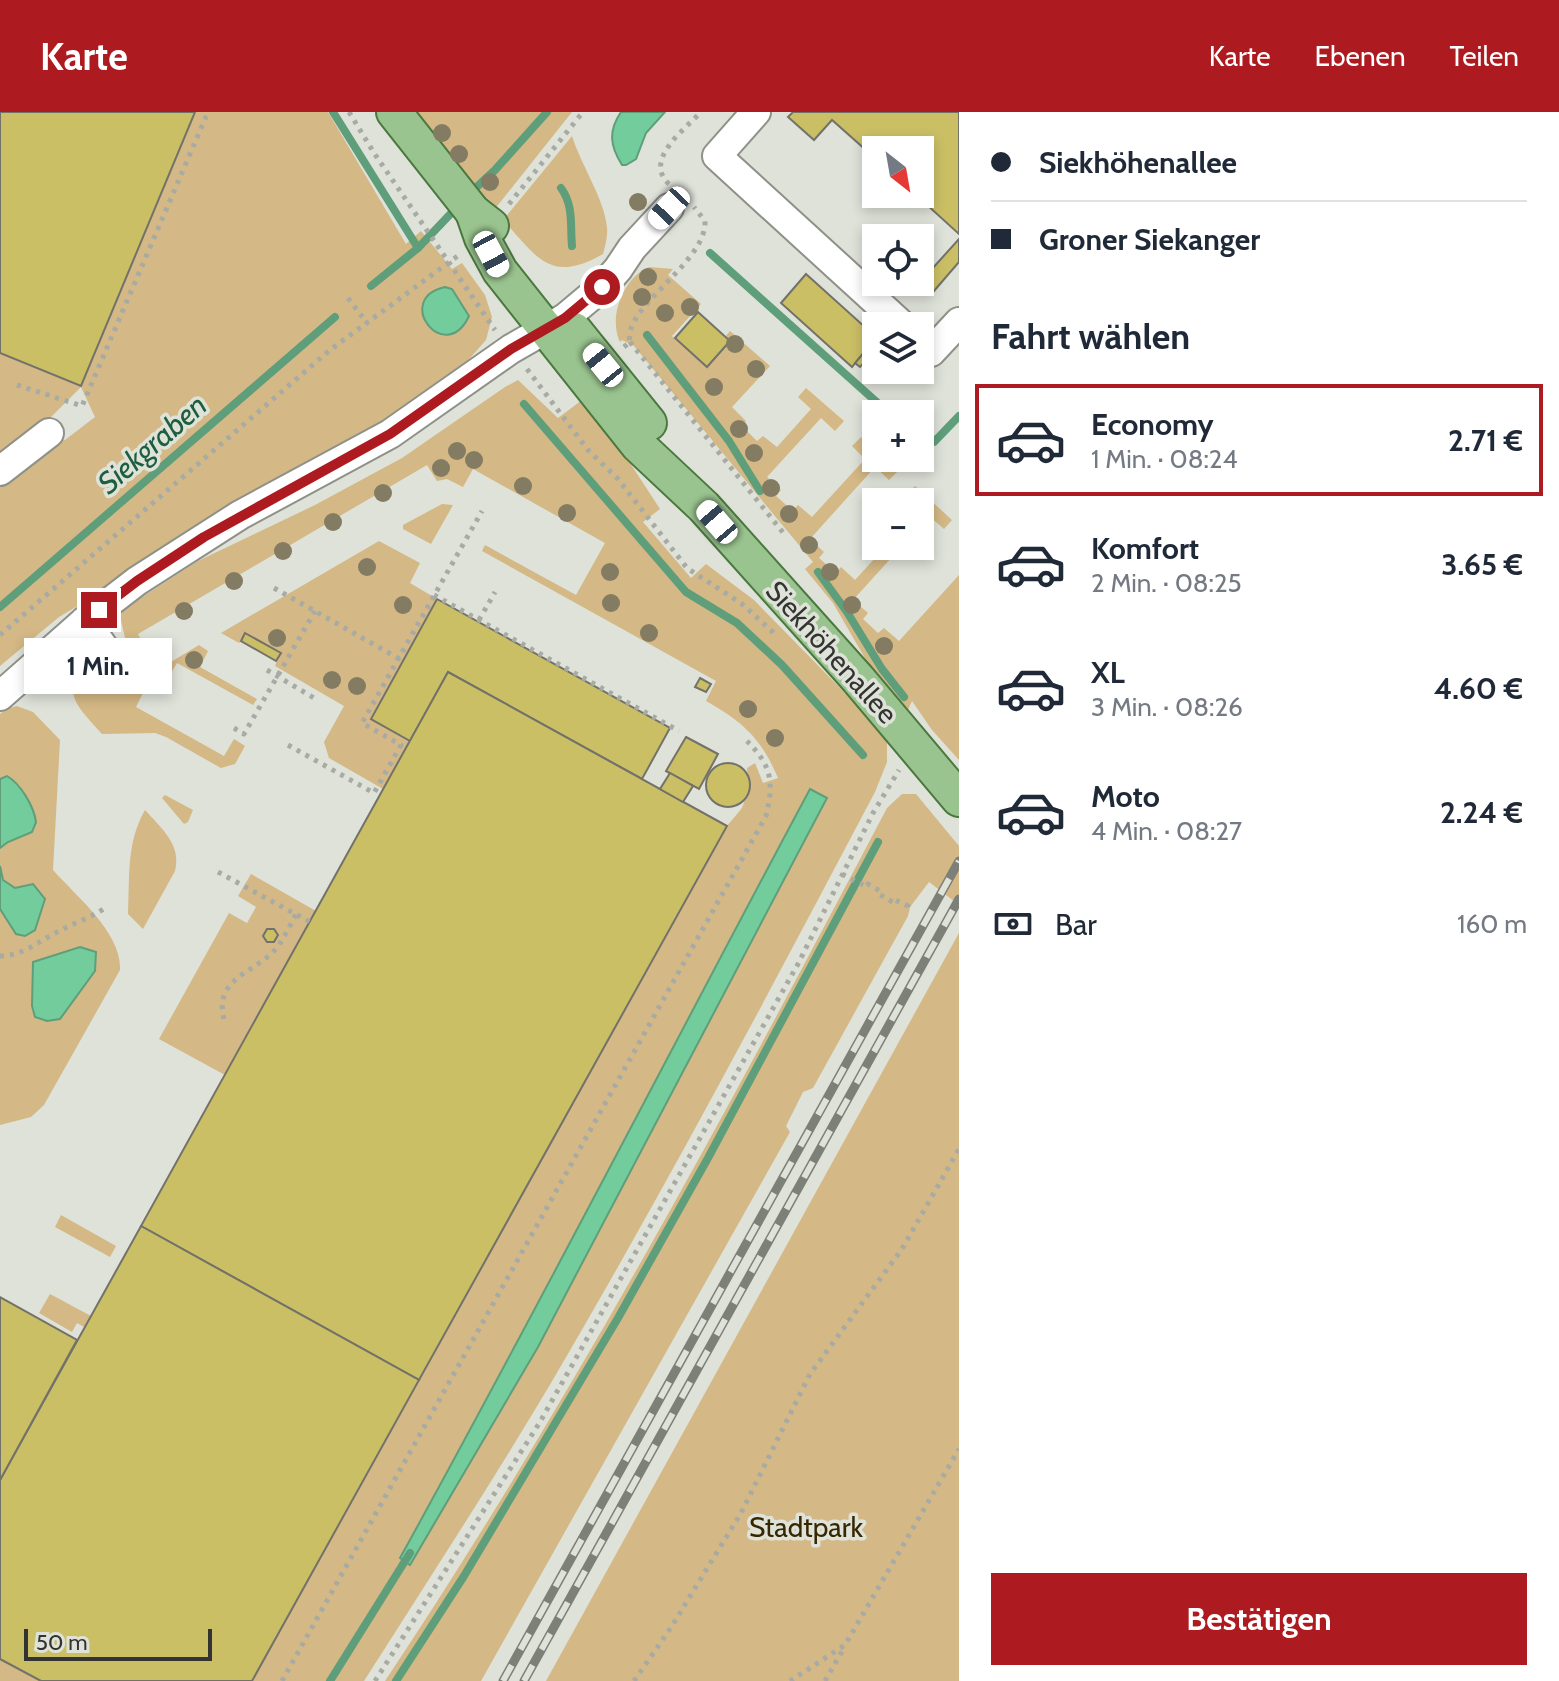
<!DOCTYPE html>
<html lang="de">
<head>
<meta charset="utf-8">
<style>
	body { margin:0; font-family:Cabin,sans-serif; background:#f6f6f7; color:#1f2937; height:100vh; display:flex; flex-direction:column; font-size:30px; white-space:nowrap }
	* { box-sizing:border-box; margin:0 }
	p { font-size:26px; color:#747a83 }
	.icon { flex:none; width:44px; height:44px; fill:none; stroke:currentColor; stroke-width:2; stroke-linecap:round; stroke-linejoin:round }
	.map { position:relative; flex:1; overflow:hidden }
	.drawer { display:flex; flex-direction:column; background:#fff; width:600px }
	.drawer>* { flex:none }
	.hud { display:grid; align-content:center; height:176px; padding:0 32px; background:#fff }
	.needle { width:52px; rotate:149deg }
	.tools { position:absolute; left:862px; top:24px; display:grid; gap:16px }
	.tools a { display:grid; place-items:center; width:72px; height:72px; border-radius:0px; background:#fff; box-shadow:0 4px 12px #0003; font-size:40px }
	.scale { position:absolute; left:24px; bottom:20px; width:188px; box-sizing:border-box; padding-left:8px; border:4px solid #333431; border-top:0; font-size:22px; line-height:28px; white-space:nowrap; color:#333431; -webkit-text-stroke:6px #dfe2d9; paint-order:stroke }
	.end { position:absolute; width:36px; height:36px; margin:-18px; border:10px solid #ad1a1f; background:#fff; box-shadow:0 0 0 4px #fff }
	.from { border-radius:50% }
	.bubble { position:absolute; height:56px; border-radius:0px; background:#fff; box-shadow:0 4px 12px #0003; font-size:26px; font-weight:700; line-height:56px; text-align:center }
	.car { position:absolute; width:24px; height:48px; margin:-24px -12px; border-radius:10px; box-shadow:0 0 6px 2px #0007; background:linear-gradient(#fff 24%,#345 0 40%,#fff 0 76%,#345 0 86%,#fff 0) }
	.hud b { display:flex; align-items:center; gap:28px; height:76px; font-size:30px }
	.hud b+b { border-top:2px solid #e0e1e3 }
	.hud i { width:20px; height:20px; background:#1f2937 }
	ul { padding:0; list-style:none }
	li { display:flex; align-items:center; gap:24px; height:112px; margin:0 16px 12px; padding:0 16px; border:4px solid transparent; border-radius:0px }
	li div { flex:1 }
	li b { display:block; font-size:30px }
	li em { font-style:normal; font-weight:700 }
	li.selected { border-color:#ad1a1f }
	li>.icon { width:72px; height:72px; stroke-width:1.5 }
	h2 { padding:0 32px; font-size:36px; line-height:96px }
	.pay { display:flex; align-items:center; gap:20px; height:88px; padding:0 32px; font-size:30px }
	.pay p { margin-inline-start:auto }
	.cta { display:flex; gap:16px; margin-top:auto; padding:16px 32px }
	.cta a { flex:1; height:92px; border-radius:0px; background:#ad1a1f; color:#fff; font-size:32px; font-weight:700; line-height:92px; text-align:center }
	header { display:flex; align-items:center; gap:48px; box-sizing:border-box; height:112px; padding:0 40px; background:#ad1a1f; color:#fff }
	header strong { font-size:38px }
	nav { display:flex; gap:44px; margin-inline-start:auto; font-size:28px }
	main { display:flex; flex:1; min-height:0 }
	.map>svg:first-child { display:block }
	.green { fill:#d4b885 }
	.water { fill:#72cc9b; stroke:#5f9e7b; stroke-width:2 }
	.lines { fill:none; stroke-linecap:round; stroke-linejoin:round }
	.stream { stroke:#5f9e7b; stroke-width:8 }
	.building { fill:#cbbf65; stroke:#72726a; stroke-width:2 }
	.minor-casing { stroke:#8f9189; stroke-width:32 }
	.major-casing { stroke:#4a783e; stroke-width:38 }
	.path { stroke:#a8aba4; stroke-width:5; stroke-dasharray:4 6; stroke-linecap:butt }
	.minor { stroke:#fff; stroke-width:28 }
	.major { stroke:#9ac48f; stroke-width:34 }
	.rail-casing { stroke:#7d7f79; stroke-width:9 }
	.rail { stroke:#dfe2d9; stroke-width:6; stroke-dasharray:18; stroke-linecap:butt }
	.tree { fill:#837b62 }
	.route { stroke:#ad1a1f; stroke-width:10 }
	.labels { text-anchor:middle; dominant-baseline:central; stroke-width:7; stroke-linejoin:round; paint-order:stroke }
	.street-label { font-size:28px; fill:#333431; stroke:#dfe2d9 }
	.park-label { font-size:28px; fill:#372701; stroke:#dfe2d9 }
	.water-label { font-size:30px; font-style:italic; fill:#1c5f3f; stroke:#dfe2d9 }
</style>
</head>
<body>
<header>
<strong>Karte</strong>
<nav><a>Karte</a><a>Ebenen</a><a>Teilen</a></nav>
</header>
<main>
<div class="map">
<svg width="959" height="1569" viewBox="0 0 959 1569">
	<rect width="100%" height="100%" fill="#dfe2d9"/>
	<g class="green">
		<path d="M195 0H328L406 132 421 119 452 157 462 151 485 183 492 205 486 228 463 254 377 315 59 505 0 554V370L58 325 65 328 95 305 81 275 40 316 0 347V241L81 274Z"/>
		<path d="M415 0H572L494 98Z"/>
		<path d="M572 24C581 53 605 88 607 116 608 124 605 134 603 142 550 172 538 146 503 108Z"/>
		<path d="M649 155 673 157 668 163 701 192 672 224 707 255 730 230 725 225 730 219 770 254 732 295 746 309 742 314 757 329 763 324 777 335 811 297 798 285 806 276 844 309 835 319 821 306 767 365 781 378 776 384 793 399 798 393 812 405 865 347 852 334 861 325 876 339V346H884L898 359 889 368 875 355 810 427 824 440 819 446 836 461 841 455 855 468 886 434H902L853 488 868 501 863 507 878 521 884 516 899 529 959 463V648L932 618 912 589 906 602 865 546 833 491 805 457 813 450 634 234 622 228 620 230C608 205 623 166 649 155Z"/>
		<path d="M518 268 558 306 582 288 604 311 660 397 643 410 691 466 706 452 754 488 887 624V650L875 680C770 879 665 1077 551 1271 491 1372 427 1470 364 1569H252L727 714 742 696 749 677 747 656 755 651 763 671 778 666C761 626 743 610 706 589L716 569 482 439 485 433 576 483 605 431 473 357 463 375 447 367 437 369 427 353 138 522 147 539 126 530 119 500 198 449 315 393 402 346 505 275Z"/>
		<path d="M915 374 952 408 944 417 929 404 920 414V390H914L906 383Z"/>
		<path d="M442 392 453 393 431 432 403 417V413Z"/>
		<path d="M379 429 420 451 410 471 437 487 371 607 410 629 383 677 329 646 324 630 344 594 275 554 280 540 246 521 239 531 221 521Z"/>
		<path d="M199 533 208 539 200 555 257 587 253 593 177 551 168 566 156 559Z"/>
		<path d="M105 555 145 577 136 595 224 644 234 627 245 634 235 652 221 656 166 625 155 621 102 622C89 606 59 582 81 564 88 557 95 555 105 555Z"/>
		<path d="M17 594 33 600 60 628 53 758C76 784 122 821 120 858L44 993 31 1005 0 1013V602L6 597Z"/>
		<path d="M902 682H916L959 734V793L929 770 910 795 908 804 813 976 803 980 786 1014 790 1020 481 1569H385C571 1290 731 992 887 696Z"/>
		<path d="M165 683 193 698 188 710 184 712 162 686Z"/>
		<path d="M145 698C161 716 182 733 175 759L143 817 128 802C130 765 126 731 145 698Z"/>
		<path d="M251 762 316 799 225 963 159 927 229 801 247 811 256 795 238 784Z"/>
		<path d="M959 821V1569H546Z"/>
		<path d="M61 1103 116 1134 110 1145 55 1115Z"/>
		<path d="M50 1182 91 1204 84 1215 77 1211 72 1220 39 1201Z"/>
		<path d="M0 1547 41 1569H0Z"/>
	</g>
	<g class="water">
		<path d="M621 0H665L646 21 636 47 626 53H622C610 34 608 19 621 0Z"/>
		<path d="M445 175 452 177 469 204C445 255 392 187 445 175Z"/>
		<path d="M7 664C21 672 34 695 36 710L32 720 8 730 0 736V667Z"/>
		<path d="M810 677 827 686 538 1235 410 1453 400 1446C541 1191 673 933 810 677Z"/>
		<path d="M0 754 3 768 15 776 33 772 45 787 35 818 25 824 16 822 0 797Z"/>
		<path d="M80 835 96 840 95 859 60 907 47 909 35 905 32 894 33 850Z"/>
	</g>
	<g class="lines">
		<g class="stream">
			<path d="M333 0 418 136"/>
			<path d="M561 76C574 94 570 113 572 134"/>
			<path d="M468 83 495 58 547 0"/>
			<path d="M710 141 890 302"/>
			<path d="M371 174 418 136 459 93"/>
			<path d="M647 223 729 329 760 379"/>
			<path d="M524 292 686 480 737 511 782 553 863 643"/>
			<path d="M920 329 927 332 934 330 959 304"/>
			<path d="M818 460 847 500 882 557 904 585"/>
			<path d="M0 495 335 205"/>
			<path d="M330 1569 410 1441"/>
			<path d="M396 1569 464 1464 618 1206 708 1046 878 730"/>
		</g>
	</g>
	<g class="building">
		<path d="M0 0H195L81 274 0 241Z"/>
		<path d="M793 0H959V122L915 82H920V38H876V47L832 8 814 28 788 5Z"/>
		<path d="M959 127V150L934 179 922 168Z"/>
		<path d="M806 162 876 225 852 255 781 191Z"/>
		<path d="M698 200 730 229 707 255 675 226Z"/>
		<path d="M874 229 876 238 860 255 855 251Z"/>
		<path d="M437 487 670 616 642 667 448 560 410 629 371 607Z"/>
		<path d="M245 521 281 541 276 549 241 529Z"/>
		<path d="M448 560 727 714 419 1268 141 1114Z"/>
		<path d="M700 566 711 572 706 580 695 575Z"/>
		<path d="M686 625 718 642 699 677 666 659Z"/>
		<circle cx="728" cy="673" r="22"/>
		<path d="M670 661 693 674 683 690 660 677Z"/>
		<path d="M267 817H274L278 823 274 830H267L263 824Z"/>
		<path d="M141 1114 419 1268 252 1569H41L0 1547V1368Z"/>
		<path d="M0 1185 77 1228 0 1368Z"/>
	</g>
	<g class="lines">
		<defs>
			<g id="minor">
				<path d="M756 0 717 44 903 214"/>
				<path d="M920 229 931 240 959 210"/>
				<path d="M0 359 49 321"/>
				<path d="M85 509 112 547 133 560"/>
				<path d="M0 584 85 509 137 469 240 403 390 322 511 237 565 206 602 175 618 157 632 136 669 96"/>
			</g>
			<g id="major">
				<path d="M394 0 473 100 491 114"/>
				<path d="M473 100 482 126 500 159 638 333 704 395 858 567 959 687"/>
				<path d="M574 218 649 311"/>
			</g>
		</defs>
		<use href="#minor" class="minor-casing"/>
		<use href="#major" class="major-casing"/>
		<g class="path">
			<path d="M349 0 374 41 495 218"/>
			<path d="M669 72C643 48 684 18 701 0"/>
			<path d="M509 92 583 0"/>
			<path d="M348 186 367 211"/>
			<path d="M630 230 785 423"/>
			<path d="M624 235 630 230C622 195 707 151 705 109L694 95"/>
			<path d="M527 257 588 338 618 367 687 456 742 492 775 522"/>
			<path d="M17 273 82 294 208 0"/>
			<path d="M274 476 403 549"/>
			<path d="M434 483 679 619"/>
			<path d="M479 508 495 480"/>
			<path d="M0 523 330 238 459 143"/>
			<path d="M267 558 314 586"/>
			<path d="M234 616 244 622 315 499"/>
			<path d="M288 633 374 681 401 633 362 611 482 399"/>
			<path d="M218 760 310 810"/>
			<path d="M842 762 867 775 868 772 880 779 879 782 894 791 895 788 908 794 906 798 908 799"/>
			<path d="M0 844C23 844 39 829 59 819 74 811 90 806 105 796"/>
			<path d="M224 907C214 868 250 862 272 841 283 830 289 815 296 802"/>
			<path d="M282 1569 766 704C774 670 772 654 747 629"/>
			<path d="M375 1569 540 1310 798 852 873 701 899 658"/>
			<path d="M634 1569 670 1517 741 1401 810 1262 902 1137 959 1037"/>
			<path d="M790 1569 845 1533 959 1337"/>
			<path d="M825 1569 845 1534"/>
		</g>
		<use href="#minor" class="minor"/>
		<use href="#major" class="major"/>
		<defs>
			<g id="rail">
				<path d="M503 1569 959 749"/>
				<path d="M524 1569 959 787"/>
			</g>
		</defs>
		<use href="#rail" class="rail-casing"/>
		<use href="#rail" class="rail"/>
	</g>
	<g class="tree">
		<circle cx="442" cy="21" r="9"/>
		<circle cx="459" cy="42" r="9"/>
		<circle cx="490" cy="70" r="9"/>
		<circle cx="638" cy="90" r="9"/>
		<circle cx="648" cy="165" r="9"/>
		<circle cx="642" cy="185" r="9"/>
		<circle cx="690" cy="195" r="9"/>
		<circle cx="665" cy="201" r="9"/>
		<circle cx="735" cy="232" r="9"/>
		<circle cx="756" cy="257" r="9"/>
		<circle cx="714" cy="275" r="9"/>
		<circle cx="739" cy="317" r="9"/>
		<circle cx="457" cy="339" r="9"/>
		<circle cx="754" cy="341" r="9"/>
		<circle cx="474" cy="348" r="9"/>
		<circle cx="441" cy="356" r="9"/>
		<circle cx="523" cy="374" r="9"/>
		<circle cx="771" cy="376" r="9"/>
		<circle cx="383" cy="381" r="9"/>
		<circle cx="567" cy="401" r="9"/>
		<circle cx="789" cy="402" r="9"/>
		<circle cx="333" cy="410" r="9"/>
		<circle cx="809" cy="433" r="9"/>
		<circle cx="283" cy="439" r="9"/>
		<circle cx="367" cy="455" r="9"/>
		<circle cx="610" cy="460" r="9"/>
		<circle cx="830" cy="460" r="9"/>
		<circle cx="234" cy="469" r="9"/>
		<circle cx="611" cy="491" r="9"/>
		<circle cx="403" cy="493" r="9"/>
		<circle cx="852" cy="493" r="9"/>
		<circle cx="184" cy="499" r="9"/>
		<circle cx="649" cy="521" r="9"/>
		<circle cx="277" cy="526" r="9"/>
		<circle cx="884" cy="534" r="9"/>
		<circle cx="194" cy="548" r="9"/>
		<circle cx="332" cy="568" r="9"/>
		<circle cx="357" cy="574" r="9"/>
		<circle cx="748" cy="597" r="9"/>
		<circle cx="775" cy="626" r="9"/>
	</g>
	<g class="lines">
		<path class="route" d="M99 498 137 469 204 425 390 322 511 237 565 206 602 175"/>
	</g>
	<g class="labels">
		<g class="street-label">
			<text transform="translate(832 540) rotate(48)">Siekhöhenallee</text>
		</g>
		<g class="park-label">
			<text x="806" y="1415">Stadtpark</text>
		</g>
		<g class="water-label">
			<text transform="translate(152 332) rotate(-41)">Siekgraben</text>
		</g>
	</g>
</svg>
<div class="tools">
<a><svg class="needle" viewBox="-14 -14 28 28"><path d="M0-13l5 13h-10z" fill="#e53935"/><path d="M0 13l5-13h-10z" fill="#747a83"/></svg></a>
<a><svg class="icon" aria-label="locate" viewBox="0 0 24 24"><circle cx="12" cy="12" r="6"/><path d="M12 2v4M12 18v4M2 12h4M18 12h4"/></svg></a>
<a><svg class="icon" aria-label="layers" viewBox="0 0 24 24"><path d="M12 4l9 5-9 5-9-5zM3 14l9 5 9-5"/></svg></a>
<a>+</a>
<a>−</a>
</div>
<div class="scale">50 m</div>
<i class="end from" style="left:602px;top:175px"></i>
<i class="end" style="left:99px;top:498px"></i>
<div class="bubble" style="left:24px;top:526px;width:148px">1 Min.</div>
<i class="car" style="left:669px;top:96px;rotate:223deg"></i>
<i class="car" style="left:491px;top:142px;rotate:152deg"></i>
<i class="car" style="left:603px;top:253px;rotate:321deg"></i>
<i class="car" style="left:717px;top:410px;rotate:319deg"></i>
</div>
<section class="drawer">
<div class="hud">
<b><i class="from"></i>Siekhöhenallee</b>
<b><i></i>Groner Siekanger</b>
</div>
<h2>Fahrt wählen</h2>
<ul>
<li class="selected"><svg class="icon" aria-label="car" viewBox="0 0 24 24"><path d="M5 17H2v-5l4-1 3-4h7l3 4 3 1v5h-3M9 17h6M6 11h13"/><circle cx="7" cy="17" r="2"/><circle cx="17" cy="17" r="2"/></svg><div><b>Economy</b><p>1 Min. · 08:24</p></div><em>2.71 €</em></li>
<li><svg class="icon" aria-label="car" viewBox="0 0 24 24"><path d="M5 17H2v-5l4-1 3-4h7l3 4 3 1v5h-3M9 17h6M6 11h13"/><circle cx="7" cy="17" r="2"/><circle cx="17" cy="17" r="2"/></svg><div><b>Komfort</b><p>2 Min. · 08:25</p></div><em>3.65 €</em></li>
<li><svg class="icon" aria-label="car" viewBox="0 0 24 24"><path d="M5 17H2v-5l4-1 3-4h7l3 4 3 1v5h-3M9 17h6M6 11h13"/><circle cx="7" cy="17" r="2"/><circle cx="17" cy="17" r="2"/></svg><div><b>XL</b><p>3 Min. · 08:26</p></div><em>4.60 €</em></li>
<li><svg class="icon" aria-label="car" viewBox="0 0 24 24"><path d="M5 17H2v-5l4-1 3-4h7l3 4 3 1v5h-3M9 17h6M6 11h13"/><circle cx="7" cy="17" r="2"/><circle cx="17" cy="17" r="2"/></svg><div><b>Moto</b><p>4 Min. · 08:27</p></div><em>2.24 €</em></li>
</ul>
<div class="pay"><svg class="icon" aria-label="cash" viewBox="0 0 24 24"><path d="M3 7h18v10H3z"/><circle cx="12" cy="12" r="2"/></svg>Bar<p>160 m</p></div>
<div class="cta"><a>Bestätigen</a></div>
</section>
</main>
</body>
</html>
